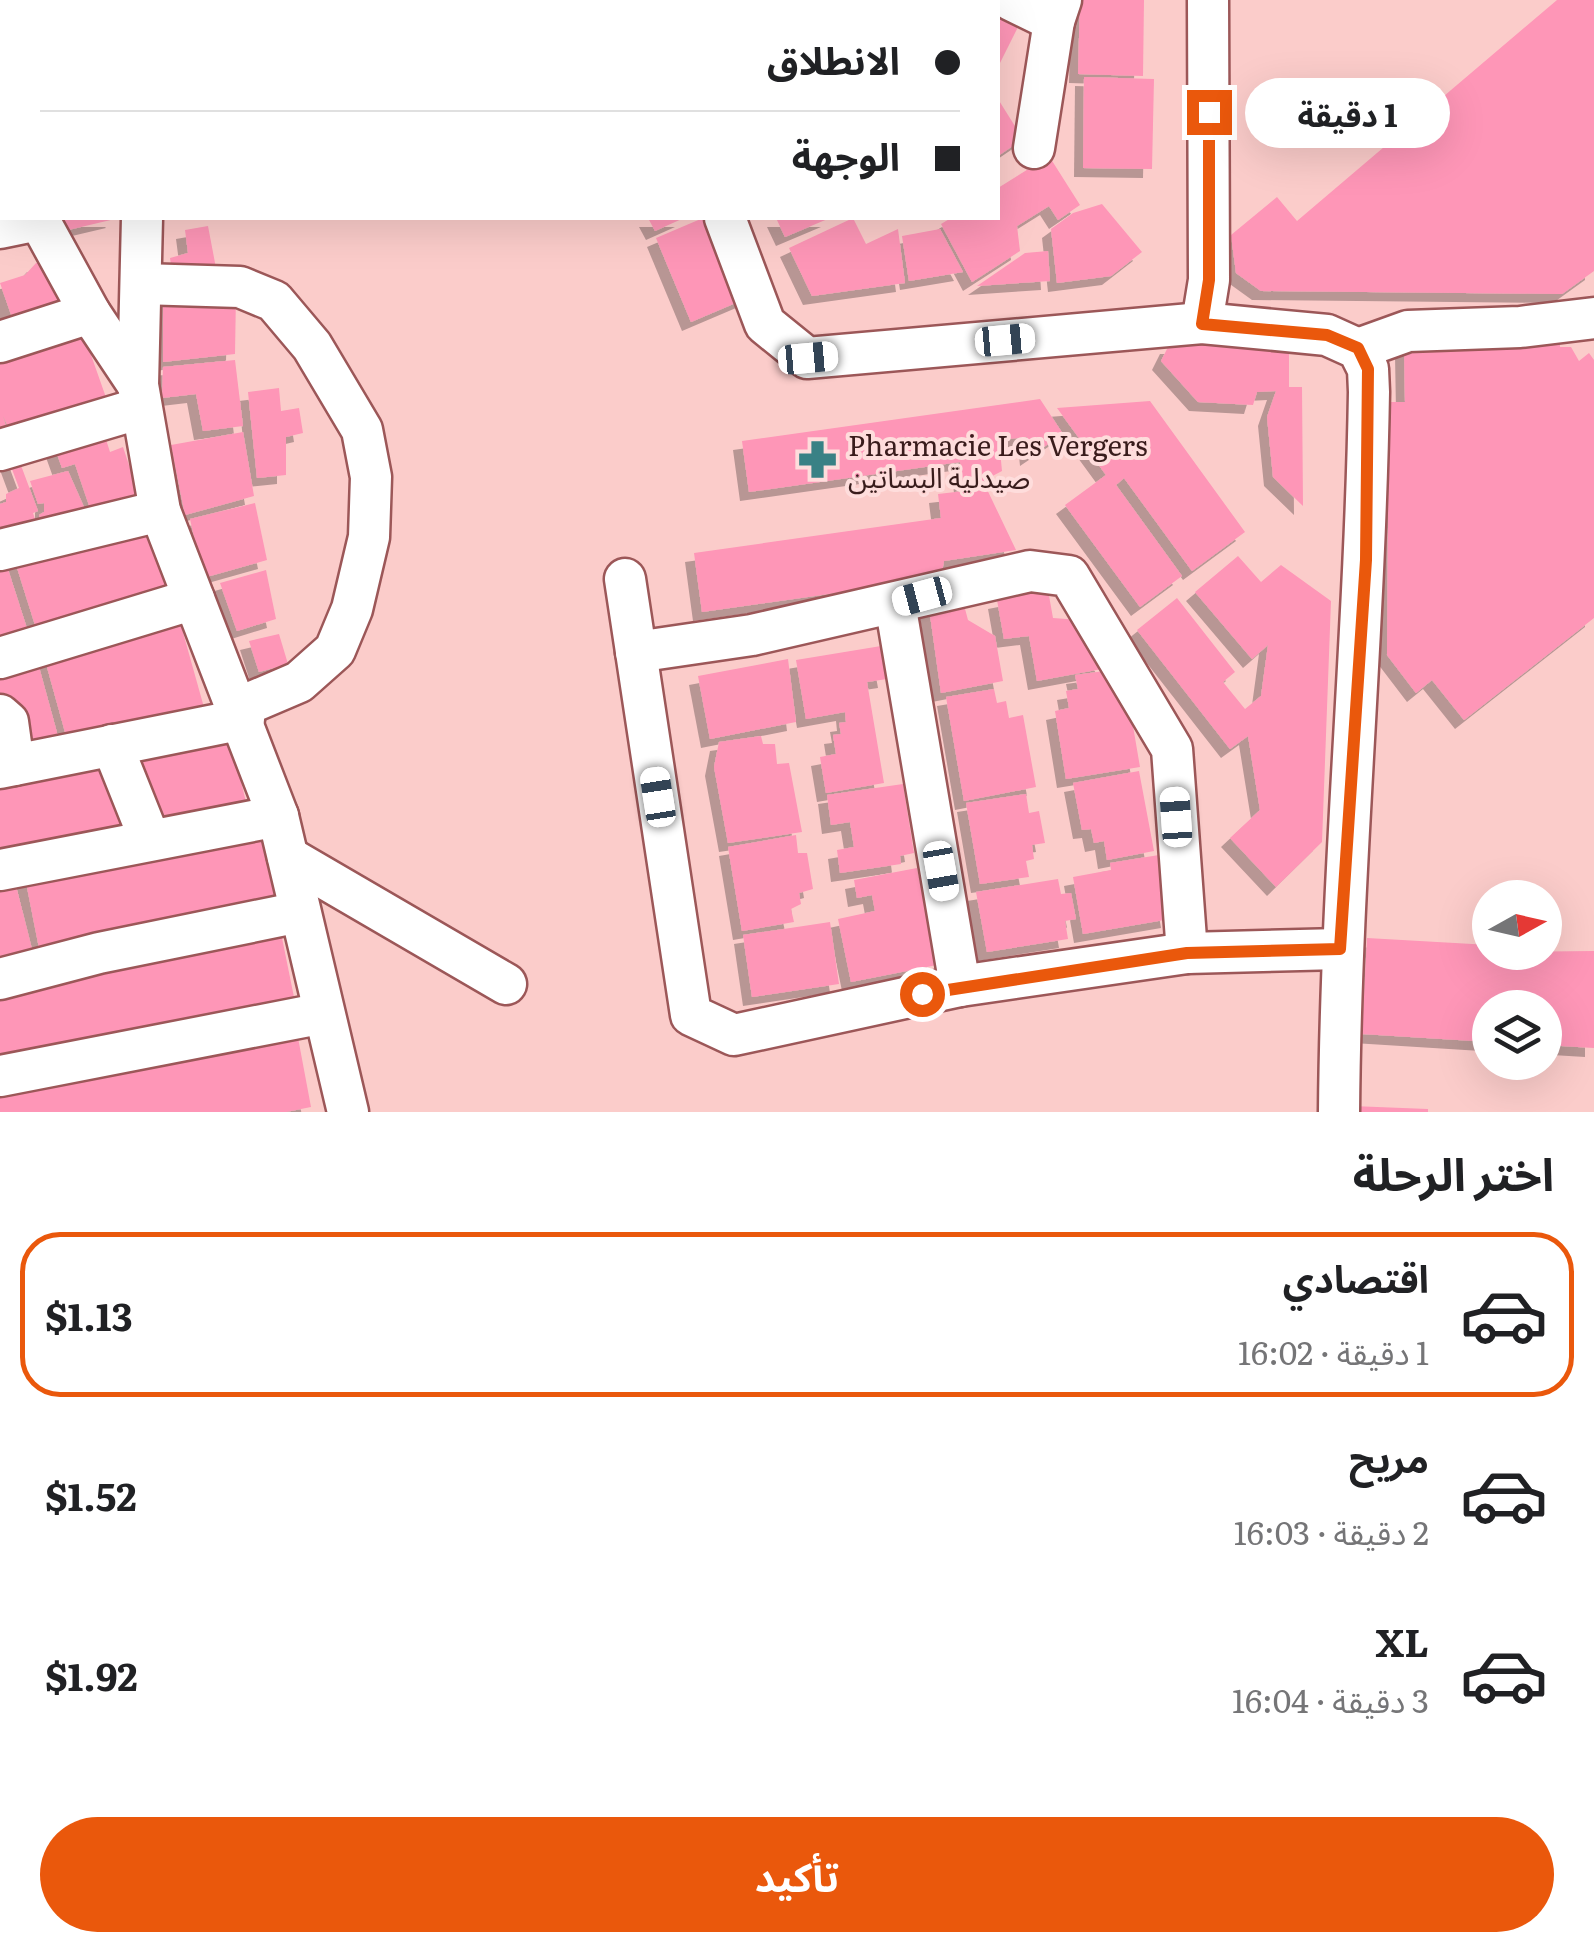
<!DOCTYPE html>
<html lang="ar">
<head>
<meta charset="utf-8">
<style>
	body { margin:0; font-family:Literata,"Noto Sans Arabic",serif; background:#f2f2f2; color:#202124; direction:rtl; height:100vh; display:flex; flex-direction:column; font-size:38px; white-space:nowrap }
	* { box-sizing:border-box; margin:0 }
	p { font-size:32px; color:#757577 }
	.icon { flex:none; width:55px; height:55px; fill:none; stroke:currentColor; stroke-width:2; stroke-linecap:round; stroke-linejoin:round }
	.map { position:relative; height:1112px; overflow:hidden; direction:ltr }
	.sheet { display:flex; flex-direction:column; background:#fff; flex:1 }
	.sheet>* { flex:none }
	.guide { position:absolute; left:0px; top:0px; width:1000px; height:220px; box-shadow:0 10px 40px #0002; direction:rtl; display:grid; align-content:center; height:220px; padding:0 40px; background:#fff }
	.needle { width:65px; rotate:82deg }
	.buttons { position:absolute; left:1472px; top:880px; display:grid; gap:20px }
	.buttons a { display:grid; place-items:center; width:90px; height:90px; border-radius:50%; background:#fff; box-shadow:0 10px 40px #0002; font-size:50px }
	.end { position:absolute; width:45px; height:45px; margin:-22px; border:12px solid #ea580c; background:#fff; box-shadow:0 0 0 5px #fff }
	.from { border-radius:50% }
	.bubble { position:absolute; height:70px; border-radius:35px; background:#fff; box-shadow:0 10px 40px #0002; font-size:32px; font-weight:700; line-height:70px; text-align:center; direction:rtl }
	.car { position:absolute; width:30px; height:60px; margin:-30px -15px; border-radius:12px; box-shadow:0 0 8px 2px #0007; background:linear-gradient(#fff 24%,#345 0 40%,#fff 0 76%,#345 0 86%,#fff 0) }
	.guide b { display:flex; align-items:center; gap:35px; height:95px; font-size:38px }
	.guide b+b { border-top:2px solid #e0e0e0 }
	.guide i { width:25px; height:25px; background:#202124 }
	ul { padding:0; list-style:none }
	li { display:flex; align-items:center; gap:30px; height:165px; margin:0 20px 15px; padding:0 20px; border:5px solid transparent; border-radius:40px }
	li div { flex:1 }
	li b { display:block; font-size:38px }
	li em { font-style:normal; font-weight:700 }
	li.active { border-color:#ea580c }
	li>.icon { width:90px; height:90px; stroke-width:1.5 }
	h2 { padding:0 40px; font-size:45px; line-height:120px }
	.cta { display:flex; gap:20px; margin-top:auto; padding:20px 40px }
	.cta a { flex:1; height:115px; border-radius:60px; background:#ea580c; color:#fff; font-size:40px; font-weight:700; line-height:115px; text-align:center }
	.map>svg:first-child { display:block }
	.building { fill:#fe96b7; filter:url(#shadow) }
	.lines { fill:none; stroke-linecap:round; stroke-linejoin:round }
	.minor-casing { stroke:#9c5758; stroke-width:45 }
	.minor { stroke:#fff; stroke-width:40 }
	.route { stroke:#ea580c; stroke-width:12 }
	.labels { text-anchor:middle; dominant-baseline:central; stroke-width:8; stroke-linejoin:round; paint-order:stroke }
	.poi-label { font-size:28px; fill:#391c1c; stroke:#fedddc; text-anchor:start }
</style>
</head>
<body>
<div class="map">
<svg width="1594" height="1112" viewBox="0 0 1594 1112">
	<defs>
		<filter id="shadow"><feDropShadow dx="-9" dy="9" stdDeviation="0" flood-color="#0004"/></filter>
	</defs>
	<rect width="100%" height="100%" fill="#fbccca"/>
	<g class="building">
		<path d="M1080 0H1144L1143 76 1078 74Z"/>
		<path d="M1557 0H1594V271L1562 294 1261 291 1236 273 1231 235 1277 197 1297 221Z"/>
		<path d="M998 2 1024 15 998 67Z"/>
		<path d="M1084 77 1154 79 1152 169 1083 168Z"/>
		<path d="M998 99 1023 139 998 156Z"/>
		<path d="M1049 156 1080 205 1058 220 1049 206 1017 226 1020 251 972 282 941 224 951 218H998V188Z"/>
		<path d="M1102 204 1142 252 1111 276 1057 283 1051 229 1073 213Z"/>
		<path d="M61 218H114L115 219 64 231Z"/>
		<path d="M648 218H684L655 231Z"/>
		<path d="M703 218H711L745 299 691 322 656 238Z"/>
		<path d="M776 218H830L785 237Z"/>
		<path d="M853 218 866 244 898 229 905 283 812 296 789 248Z"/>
		<path d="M208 226 216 268 173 279 170 258 188 253 185 230Z"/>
		<path d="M940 229 963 272 909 281 902 236Z"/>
		<path d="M1048 251 1050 281 977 286 1025 253Z"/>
		<path d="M36 263H49L67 304 15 326 0 283 25 275Z"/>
		<path d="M163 290 236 294 235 354 163 362Z"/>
		<path d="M78 318 109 406 9 429 3 416 11 444 0 447V346Z"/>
		<path d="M1533 339 1560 340V347H1571L1579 361 1589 353 1594 360V618L1464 720 1432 680 1416 693 1387 655 1389 402H1405L1404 346H1533Z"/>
		<path d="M1169 345 1289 346V387H1302L1303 506 1273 477 1267 417 1276 391 1257 392 1253 405 1198 402 1161 361Z"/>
		<path d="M235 360 243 426 203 431 196 394 162 398 163 367Z"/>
		<path d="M279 388 281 411 299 408 303 433 286 437V475L257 478 248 392Z"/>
		<path d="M1040 399 1063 434 1029 457 1027 437 999 440 1002 471 983 481 1016 550 944 561 941 578 702 612 694 553 941 518 938 494 964 491 960 462 749 492 742 441Z"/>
		<path d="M1150 401 1245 532 1192 571 1124 478 1116 485 1182 576 1140 607 1065 505 1106 475 1057 408Z"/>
		<path d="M101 424 110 452 123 447 142 504 94 520 75 464 62 468 52 440Z"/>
		<path d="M243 432 254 496 185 515 171 445Z"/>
		<path d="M16 452 38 511 33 513 37 525 0 541V504L6 502V494L19 488 6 453Z"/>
		<path d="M68 471 88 516 45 533 39 515 44 512V503L38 504 30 481Z"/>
		<path d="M255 503 267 560 203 578 190 519Z"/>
		<path d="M149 517 174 600 40 641 14 558Z"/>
		<path d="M1238 556 1261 582 1281 565 1331 601 1322 842 1276 887 1230 838 1260 810 1248 736 1230 749 1137 630 1177 598 1235 672 1223 682 1245 709 1261 696 1268 645 1252 659 1195 592Z"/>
		<path d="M5 560 31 641 0 651V562Z"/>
		<path d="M266 570 276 619 237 631 220 583Z"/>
		<path d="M1048 590 1053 618 1080 620 1107 668 1037 681 1029 636 1004 639 997 600Z"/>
		<path d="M964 605 968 620 995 636 1003 681 941 693 929 608Z"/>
		<path d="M177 611 205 711 70 750 42 649Z"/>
		<path d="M279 634 288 664 259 672 249 641Z"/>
		<path d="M881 646 887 679 867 682 884 783 826 793 820 757 836 754 833 735 841 734 839 723 846 722 845 712 806 719 796 660Z"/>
		<path d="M36 656 59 740 22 750 0 702V667Z"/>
		<path d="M788 659 796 722 710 739 698 676Z"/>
		<path d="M1112 670 1127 691 1140 767 1066 779 1055 711 1069 708 1066 691 1078 689 1075 675Z"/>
		<path d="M994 689 997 703 1006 701 1009 718 1023 715 1036 787 964 801 946 697Z"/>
		<path d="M227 724 247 806 150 831 129 749Z"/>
		<path d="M761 736 763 744H775L777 764 789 763 802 832 728 843 714 767 719 742Z"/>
		<path d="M108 752 141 831 0 857V776Z"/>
		<path d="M1139 771 1154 851 1107 860 1104 841 1094 843 1091 829 1082 830 1073 783Z"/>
		<path d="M903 784 914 853 900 856 901 864 840 873 837 850 854 847 850 822 831 825 827 795Z"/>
		<path d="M1026 794 1029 813 1039 811 1045 843 1032 845 1034 859 1026 861 1029 877 980 884 966 803Z"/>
		<path d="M264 825 281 910 41 958 24 872Z"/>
		<path d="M796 835 798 853H807L813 889 799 893 801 904 791 909 794 922 742 931 728 847Z"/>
		<path d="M1159 855 1170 919 1083 934 1073 877 1111 870 1110 863Z"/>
		<path d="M917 868 937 965 851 982 838 919 875 911 872 895 857 898 854 880Z"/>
		<path d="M1058 879 1061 894 1071 893 1076 919 1065 921 1068 939 987 952 976 892Z"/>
		<path d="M15 882 34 957 0 966V885Z"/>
		<path d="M830 922 839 984 752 997 743 935Z"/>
		<path d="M280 928 296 1007 0 1069V986Z"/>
		<path d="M1367 938 1490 945V952L1594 951V1048L1545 1045V1008H1490V1042L1362 1034Z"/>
		<path d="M296 1027 311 1107 286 1112H0V1083Z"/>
		<path d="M1352 1106 1428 1109V1112H1352Z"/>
	</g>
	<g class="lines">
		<defs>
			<g id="minor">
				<path d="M129 0V2"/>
				<path d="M604 0 606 2"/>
				<path d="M669 0V2"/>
				<path d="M1011 0 1054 21 1061 0"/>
				<path d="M0 44 2 45"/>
				<path d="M0 133 2 134"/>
				<path d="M1034 148 1054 21"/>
				<path d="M38 218 90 313 138 385"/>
				<path d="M142 218 138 385 160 511 278 816 348 1112"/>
				<path d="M725 218 765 324 807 358 1202 323 1327 335 1358 349 1368 369 1369 392C1365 633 1341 872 1339 1112"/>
				<path d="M0 228 39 220"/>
				<path d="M141 284 240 287 274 301 312 346 362 430 371 477 369 537 352 609 335 650 299 682 238 708"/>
				<path d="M1202 323 1209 280 1208 0"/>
				<path d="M0 342 90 313"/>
				<path d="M1358 349 1408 331 1520 327 1594 318"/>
				<path d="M0 450 141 408"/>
				<path d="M0 550 160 511"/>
				<path d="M625 579 691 1015 734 1035 960 986 1187 953 1340 949"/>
				<path d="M895 603 960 986"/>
				<path d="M636 652 752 635 1030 571 1069 576 1172 749 1187 953"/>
				<path d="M0 658 194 599"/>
				<path d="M0 715 8 722 14 765"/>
				<path d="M112 745 150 840"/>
				<path d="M0 768 244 719"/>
				<path d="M288 857 506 984"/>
				<path d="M0 870 278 816"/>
				<path d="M0 979 99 953 300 912"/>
				<path d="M0 1076 324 1013"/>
			</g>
		</defs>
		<use href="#minor" class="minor-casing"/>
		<use href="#minor" class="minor"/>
	</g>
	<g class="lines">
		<path class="route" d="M922 994 1187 953 1340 949 1366 560 1368 369 1358 348 1327 335 1202 324 1209 280V112"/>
	</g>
	<defs>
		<symbol id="pharmacy-bare" viewBox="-9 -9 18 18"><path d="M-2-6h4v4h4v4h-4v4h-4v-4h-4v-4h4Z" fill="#398185" stroke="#fedddc" stroke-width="2.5" paint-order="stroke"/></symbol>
	</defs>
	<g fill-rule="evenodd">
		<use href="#pharmacy-bare" x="790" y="432" width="55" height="55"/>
	</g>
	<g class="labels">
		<g class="poi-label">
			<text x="848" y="444">Pharmacie Les Vergers<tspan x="848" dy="32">صيدلية البساتين</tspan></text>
		</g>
	</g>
</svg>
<div class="buttons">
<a><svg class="needle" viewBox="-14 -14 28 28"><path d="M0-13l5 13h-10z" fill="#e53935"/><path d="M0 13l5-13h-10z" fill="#757577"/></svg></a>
<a><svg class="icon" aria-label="layers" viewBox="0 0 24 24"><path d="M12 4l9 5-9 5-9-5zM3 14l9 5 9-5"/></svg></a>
</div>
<i class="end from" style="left:922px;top:994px"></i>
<i class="end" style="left:1209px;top:112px"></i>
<div class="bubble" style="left:1245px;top:78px;width:205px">1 دقيقة</div>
<i class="car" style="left:1005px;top:340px;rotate:85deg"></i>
<i class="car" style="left:808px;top:358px;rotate:85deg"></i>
<i class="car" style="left:922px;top:596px;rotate:255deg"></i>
<i class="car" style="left:658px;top:797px;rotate:351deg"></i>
<i class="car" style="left:1176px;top:817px;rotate:356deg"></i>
<i class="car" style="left:941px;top:871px;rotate:170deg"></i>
<div class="guide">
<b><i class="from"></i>الانطلاق</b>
<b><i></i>الوجهة</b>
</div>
</div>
<section class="sheet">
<h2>اختر الرحلة</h2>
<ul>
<li class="active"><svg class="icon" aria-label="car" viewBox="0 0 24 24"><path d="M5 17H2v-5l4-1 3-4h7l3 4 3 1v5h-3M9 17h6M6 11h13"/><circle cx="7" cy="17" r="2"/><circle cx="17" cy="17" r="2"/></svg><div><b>اقتصادي</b><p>1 دقيقة · 16:02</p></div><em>$1.13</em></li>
<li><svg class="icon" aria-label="car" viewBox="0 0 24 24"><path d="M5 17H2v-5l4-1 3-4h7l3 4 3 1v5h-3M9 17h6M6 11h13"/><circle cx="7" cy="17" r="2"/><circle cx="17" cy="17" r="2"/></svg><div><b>مريح</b><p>2 دقيقة · 16:03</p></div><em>$1.52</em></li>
<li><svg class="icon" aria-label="car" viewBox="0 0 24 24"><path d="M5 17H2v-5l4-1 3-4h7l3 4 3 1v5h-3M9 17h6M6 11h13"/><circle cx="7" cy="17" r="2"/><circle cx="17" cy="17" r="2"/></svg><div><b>XL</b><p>3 دقيقة · 16:04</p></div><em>$1.92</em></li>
</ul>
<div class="cta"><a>تأكيد</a></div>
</section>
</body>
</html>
